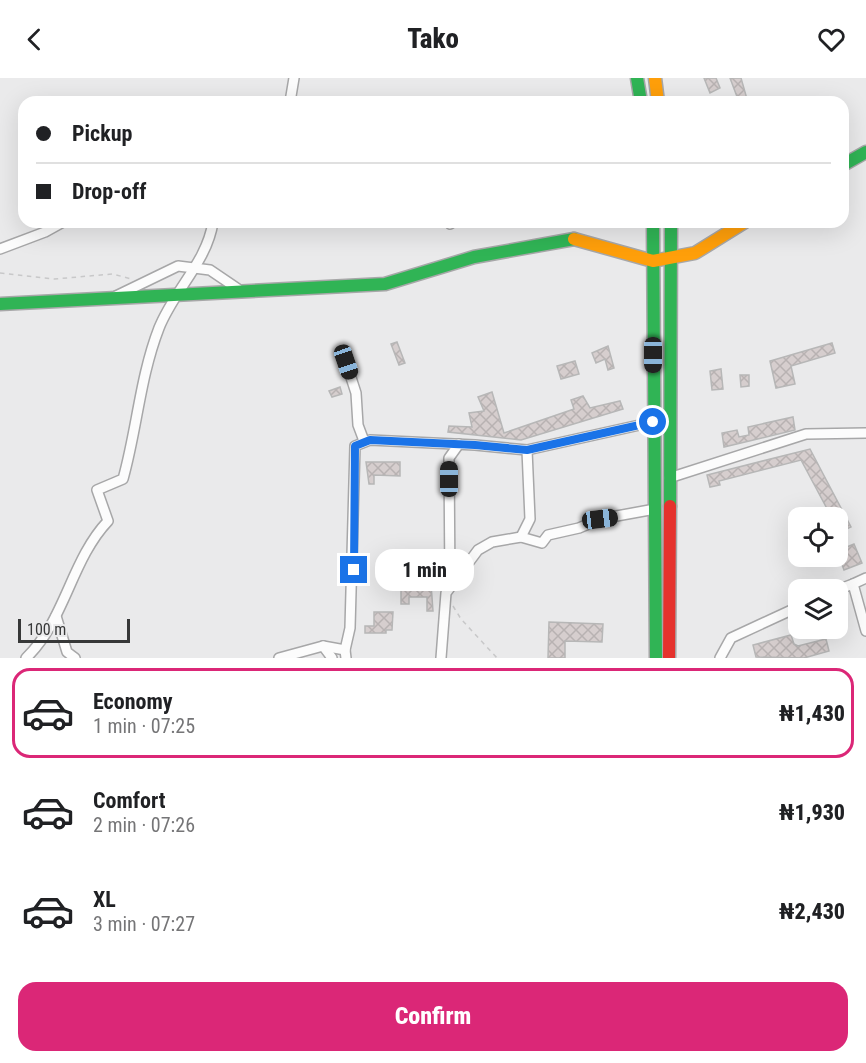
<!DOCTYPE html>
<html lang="en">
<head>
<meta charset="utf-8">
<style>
	body { margin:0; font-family:"Roboto Condensed",sans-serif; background:#f2f2f2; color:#202124; height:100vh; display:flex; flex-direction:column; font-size:22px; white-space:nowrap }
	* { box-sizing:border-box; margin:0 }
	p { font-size:20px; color:#757577 }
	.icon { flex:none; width:33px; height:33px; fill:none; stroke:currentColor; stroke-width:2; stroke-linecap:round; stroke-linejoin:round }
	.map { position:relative; height:580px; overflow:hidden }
	.drawer { display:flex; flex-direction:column; background:#fff; flex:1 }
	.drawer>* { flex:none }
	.hud { position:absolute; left:18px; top:18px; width:831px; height:132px; border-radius:18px; box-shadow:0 6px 24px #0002; display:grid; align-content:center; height:132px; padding:0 18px; background:#fff }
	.controls { position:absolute; left:788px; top:429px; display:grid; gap:12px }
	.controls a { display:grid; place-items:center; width:60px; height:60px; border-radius:12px; background:#fff; box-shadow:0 6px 24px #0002; font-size:30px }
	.scale { position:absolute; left:18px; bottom:15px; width:112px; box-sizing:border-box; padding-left:6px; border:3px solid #373838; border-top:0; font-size:16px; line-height:21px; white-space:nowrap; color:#373838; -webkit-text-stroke:4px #eaeaeb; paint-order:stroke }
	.end { position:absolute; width:27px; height:27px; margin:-14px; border:8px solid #1a73e8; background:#fff; box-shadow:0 0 0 3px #fff }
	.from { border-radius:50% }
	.bubble { position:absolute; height:42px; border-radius:18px; background:#fff; box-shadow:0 6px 24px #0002; font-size:20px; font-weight:800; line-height:42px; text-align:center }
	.car { position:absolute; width:18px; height:36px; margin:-18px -9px; border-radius:8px; box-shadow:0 0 4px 2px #0007; background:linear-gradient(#222 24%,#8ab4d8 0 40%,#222 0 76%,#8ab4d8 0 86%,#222 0) }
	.hud b { display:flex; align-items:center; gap:21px; height:57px; font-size:22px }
	.hud b+b { border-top:2px solid #e0e0e0 }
	.hud i { width:15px; height:15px; background:#202124 }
	ul { padding:10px 0 0; list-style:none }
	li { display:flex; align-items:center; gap:18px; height:90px; margin:0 12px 9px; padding:0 6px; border:3px solid transparent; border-radius:18px }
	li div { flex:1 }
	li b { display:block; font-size:22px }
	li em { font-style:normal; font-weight:800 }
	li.current { border-color:#db2777 }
	li>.icon { width:54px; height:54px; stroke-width:1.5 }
	.cta { display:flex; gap:12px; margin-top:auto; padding:12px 18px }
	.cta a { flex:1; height:69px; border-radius:18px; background:#db2777; color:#fff; font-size:24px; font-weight:800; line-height:69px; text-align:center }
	header { display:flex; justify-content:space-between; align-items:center; height:78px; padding:0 18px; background:#fff; font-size:27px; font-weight:800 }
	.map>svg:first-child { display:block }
	.building { fill:url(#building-cross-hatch); stroke:#b7b7b7; stroke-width:1.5 }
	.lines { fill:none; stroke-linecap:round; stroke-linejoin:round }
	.street-casing { stroke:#a7a7a8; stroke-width:12 }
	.fast-casing { stroke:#a7a7a8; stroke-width:15 }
	.slow-casing { stroke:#a7a7a8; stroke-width:15 }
	.jam-casing { stroke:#a7a7a8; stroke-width:15 }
	.path { stroke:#c8c8c9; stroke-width:1.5; stroke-dasharray:4.5 4.5; stroke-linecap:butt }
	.street { stroke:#fcfcfc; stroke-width:9 }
	.fast { stroke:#30b455; stroke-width:12 }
	.slow { stroke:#ff9f0a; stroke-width:12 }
	.jam { stroke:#e5322d; stroke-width:12 }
	.route { stroke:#1a73e8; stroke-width:8 }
</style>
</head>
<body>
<header><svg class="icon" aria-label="back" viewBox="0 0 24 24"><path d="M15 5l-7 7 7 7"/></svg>Tako<svg class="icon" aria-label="heart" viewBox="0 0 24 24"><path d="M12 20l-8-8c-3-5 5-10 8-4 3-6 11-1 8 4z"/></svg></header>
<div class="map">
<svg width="866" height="580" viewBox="0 0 866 580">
	<defs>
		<pattern id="building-cross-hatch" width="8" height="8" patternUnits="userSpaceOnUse" patternTransform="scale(1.5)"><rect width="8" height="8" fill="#d6cece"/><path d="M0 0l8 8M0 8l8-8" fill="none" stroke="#b8b2b2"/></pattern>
	</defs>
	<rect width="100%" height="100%" fill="#eaeaeb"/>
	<g class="building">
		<path d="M704 0H716L720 10 710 15Z"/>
		<path d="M730 0H741L747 21 739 24Z"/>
		<path d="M397 264 405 285 399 287 391 266Z"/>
		<path d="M832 265 835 275 791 288 795 306 776 310 770 283Z"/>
		<path d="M608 268 614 290 608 292 605 281 596 285 592 275Z"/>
		<path d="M575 283 579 296 561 301 557 288Z"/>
		<path d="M721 291 723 311 712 312 710 293Z"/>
		<path d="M740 297H749V308L741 309Z"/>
		<path d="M340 309 342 316 332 319 329 313Z"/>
		<path d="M492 314 504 355 574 331 571 322 583 318 590 330 620 323 623 331 521 362 448 354 449 348 472 349 469 335 484 333 478 319Z"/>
		<path d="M793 339 795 352 724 369 722 355 737 352 739 359 749 357 748 349Z"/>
		<path d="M810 371 851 449 840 454 837 455V440H832L801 382 719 403 720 407 710 409 707 397Z"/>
		<path d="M366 384H400V398L374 397V406H369Z"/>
		<path d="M854 466 862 485 844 492 837 473Z"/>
		<path d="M423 488 422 512H427V506H431L433 533H427V519H409V526H401V511L416 512V495H404L403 489Z"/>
		<path d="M374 534H393L392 552H386V555H365V548H374Z"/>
		<path d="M549 544 603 546 602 564 565 563V580H548Z"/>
		<path d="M791 557 794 566 798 568 826 561 829 573 804 580 756 579 753 567Z"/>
	</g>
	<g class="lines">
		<defs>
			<g id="street">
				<path d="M290 24 294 0"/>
				<path d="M450 146 453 144"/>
				<path d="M0 171 45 154 63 144"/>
				<path d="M116 218 178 188 210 192 241 213"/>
				<path d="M346 284 356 315 358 347 364 363"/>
				<path d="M669 400 806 356 866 355"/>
				<path d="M521 459 530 441 527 372"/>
				<path d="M866 500 853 506 866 553"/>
				<path d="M450 507 449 380 459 366"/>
				<path d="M837 512 853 506"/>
				<path d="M56 538 67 574 75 580"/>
				<path d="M323 568 332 580"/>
				<path d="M345 572 350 550 355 368 370 362 475 367 527 372 653 344"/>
				<path d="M26 580C65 543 71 482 108 443L97 412 123 401C137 351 140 299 159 250 174 212 207 184 213 144"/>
				<path d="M279 580 323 568 345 572 346 580"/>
				<path d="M441 580 446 515 478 472 492 464 521 459 542 465 548 457 579 450 600 441 655 431"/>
				<path d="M720 580 731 560 798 529"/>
			</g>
			<g id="fast">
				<path d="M637 0 641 24"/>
				<path d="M843 87 866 74"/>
				<path d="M653 144 656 580"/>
				<path d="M0 226 385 206 474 179 574 161"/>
				<path d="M670 428 671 144"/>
			</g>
			<g id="slow">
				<path d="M655 0 658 24"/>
				<path d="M574 161 653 183 695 175 745 144"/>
			</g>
			<path id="jam" d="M669 580 670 428"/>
		</defs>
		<use href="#street" class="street-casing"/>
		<use href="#fast" class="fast-casing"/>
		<use href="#slow" class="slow-casing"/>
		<use href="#jam" class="jam-casing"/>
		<g class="path">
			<path d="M0 195 54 201 113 196 131 201"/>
			<path d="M453 528 461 541 497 580"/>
		</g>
		<use href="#street" class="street"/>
		<use href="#fast" class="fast"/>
		<use href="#slow" class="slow"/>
		<use href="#jam" class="jam"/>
	</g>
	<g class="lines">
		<path class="route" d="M354 492 355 368 370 362 475 367 527 372 653 344"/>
	</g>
</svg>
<div class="controls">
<a><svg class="icon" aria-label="locate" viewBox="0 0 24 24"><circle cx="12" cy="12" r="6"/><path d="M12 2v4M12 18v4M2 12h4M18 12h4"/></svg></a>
<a><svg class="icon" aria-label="layers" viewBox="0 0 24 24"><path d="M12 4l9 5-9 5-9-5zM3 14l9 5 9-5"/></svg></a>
</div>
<div class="scale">100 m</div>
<i class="end from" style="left:653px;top:344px"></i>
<i class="end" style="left:354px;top:492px"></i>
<div class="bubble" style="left:375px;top:471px;width:99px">1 min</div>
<i class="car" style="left:653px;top:277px;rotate:180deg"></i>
<i class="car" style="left:346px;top:284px;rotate:161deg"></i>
<i class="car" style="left:449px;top:401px;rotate:0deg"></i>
<i class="car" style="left:600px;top:441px;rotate:83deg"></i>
<div class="hud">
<b><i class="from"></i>Pickup</b>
<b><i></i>Drop-off</b>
</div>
</div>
<section class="drawer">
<ul>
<li class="current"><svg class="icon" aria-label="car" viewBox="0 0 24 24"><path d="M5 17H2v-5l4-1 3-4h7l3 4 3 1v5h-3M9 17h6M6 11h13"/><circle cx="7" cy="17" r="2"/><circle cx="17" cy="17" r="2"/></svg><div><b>Economy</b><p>1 min · 07:25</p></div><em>₦1,430</em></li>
<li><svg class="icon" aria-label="car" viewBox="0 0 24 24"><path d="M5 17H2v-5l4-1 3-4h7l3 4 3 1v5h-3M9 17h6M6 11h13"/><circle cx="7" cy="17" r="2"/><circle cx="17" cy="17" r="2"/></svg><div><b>Comfort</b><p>2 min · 07:26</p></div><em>₦1,930</em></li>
<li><svg class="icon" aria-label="car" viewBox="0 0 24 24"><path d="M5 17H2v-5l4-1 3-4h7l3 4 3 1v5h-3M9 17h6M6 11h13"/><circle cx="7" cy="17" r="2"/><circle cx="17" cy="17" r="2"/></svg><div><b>XL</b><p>3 min · 07:27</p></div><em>₦2,430</em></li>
</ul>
<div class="cta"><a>Confirm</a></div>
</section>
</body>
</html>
